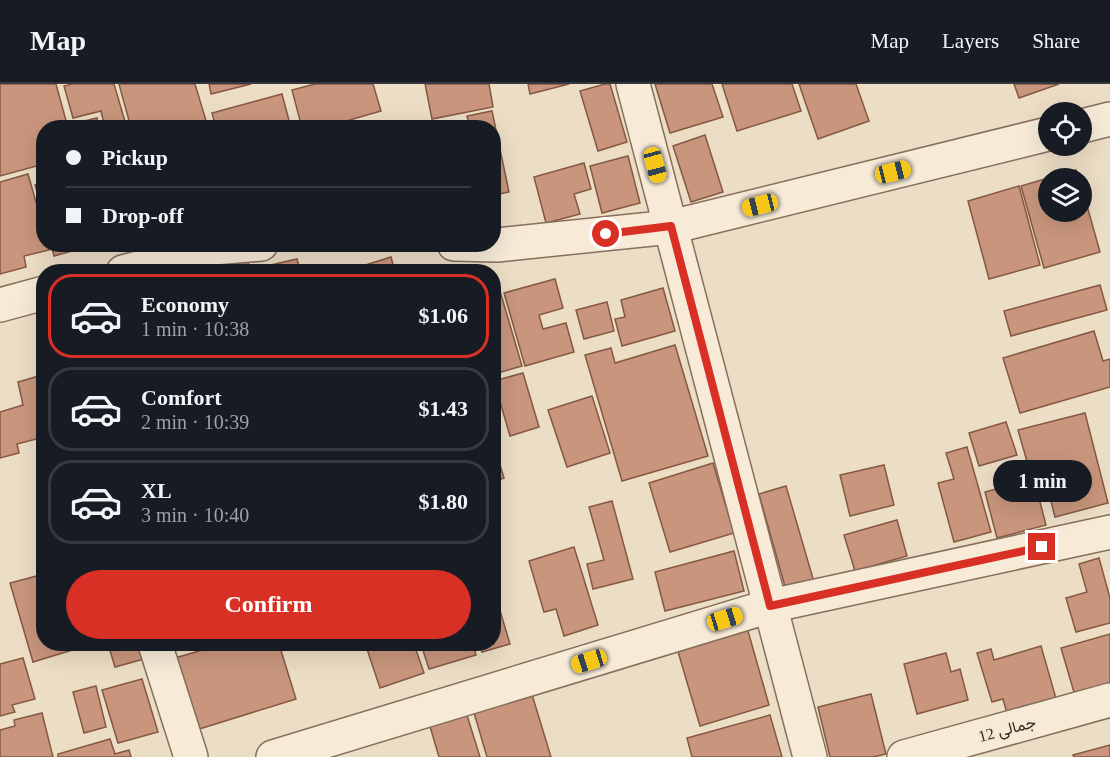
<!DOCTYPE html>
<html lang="en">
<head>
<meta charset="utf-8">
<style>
	body { margin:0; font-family:"Times New Roman",Vazirmatn,serif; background:#20242c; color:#f1f3f6; height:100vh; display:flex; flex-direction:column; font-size:22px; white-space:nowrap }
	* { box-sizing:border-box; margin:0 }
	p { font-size:20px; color:#9ea1a6 }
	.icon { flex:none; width:33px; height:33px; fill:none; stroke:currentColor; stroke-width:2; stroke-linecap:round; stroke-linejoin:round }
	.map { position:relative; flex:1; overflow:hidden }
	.drawer { position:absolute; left:36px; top:180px; width:465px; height:387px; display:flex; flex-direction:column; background:#171b24; border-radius:24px; box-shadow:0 6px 24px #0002 }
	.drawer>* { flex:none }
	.top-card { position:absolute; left:36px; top:36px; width:465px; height:132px; border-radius:24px; box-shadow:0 6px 24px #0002; display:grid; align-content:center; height:132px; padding:0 30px; background:#171b24 }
	.controls { position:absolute; left:1038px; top:18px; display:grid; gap:12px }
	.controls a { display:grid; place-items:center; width:54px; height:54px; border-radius:50%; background:#171b24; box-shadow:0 6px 24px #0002; font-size:30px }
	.end { position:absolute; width:27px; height:27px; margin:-14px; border:8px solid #d93025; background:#fff; box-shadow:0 0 0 3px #fff }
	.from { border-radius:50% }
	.bubble { position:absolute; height:42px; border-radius:21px; background:#171b24; box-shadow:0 6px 24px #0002; font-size:20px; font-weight:700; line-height:42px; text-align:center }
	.car { position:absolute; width:18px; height:36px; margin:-18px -9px; border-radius:8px; box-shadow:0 0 4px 2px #0007; background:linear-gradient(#f5c518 24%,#345 0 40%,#f5c518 0 76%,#345 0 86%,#f5c518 0) }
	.top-card b { display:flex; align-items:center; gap:21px; height:57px; font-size:22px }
	.top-card b+b { border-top:2px solid #363941 }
	.top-card i { width:15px; height:15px; background:#f1f3f6 }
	ul { padding:10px 0 0; list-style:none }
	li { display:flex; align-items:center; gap:18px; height:84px; margin:0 12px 9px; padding:0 18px; border:3px solid #363941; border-radius:24px }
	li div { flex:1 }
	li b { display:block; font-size:22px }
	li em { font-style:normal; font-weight:700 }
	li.selected { border-color:#d93025 }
	li>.icon { width:54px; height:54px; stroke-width:1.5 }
	.primary-button { display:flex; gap:12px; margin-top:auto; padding:12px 30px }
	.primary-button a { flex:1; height:69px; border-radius:36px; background:#d93025; color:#fff; font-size:24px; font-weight:700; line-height:69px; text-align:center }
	header { display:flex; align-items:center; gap:36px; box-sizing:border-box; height:84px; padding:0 30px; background:#171b24; border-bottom:2px solid #363941 }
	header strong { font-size:28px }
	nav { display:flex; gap:33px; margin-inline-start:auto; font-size:21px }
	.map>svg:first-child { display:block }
	.building { fill:#c9967d; stroke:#855843; stroke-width:1.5 }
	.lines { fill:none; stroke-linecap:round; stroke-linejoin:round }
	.minor-casing { stroke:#866f5c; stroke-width:36 }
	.minor { stroke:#f7ebd8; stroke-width:33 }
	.route { stroke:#d93025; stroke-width:8 }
	.labels { text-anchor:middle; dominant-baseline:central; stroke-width:4.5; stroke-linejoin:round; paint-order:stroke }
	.street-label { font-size:16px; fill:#37291f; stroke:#f4e8d4 }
</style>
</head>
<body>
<header>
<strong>Map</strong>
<nav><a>Map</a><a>Layers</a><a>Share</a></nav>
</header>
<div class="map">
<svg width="1110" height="673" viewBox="0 0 1110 673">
	<rect width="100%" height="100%" fill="#ecddc5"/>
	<g class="building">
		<path d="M0 0H56L68 44H44V80L0 92Z"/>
		<path d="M72 0H114L126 41 105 44 101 27 73 34 64 2Z"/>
		<path d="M119 0H195L207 40 196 44H131Z"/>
		<path d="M209 0H251L211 10Z"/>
		<path d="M315 0H373L381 27 322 44H302L292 6Z"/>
		<path d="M425 0H489L493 23 432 35Z"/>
		<path d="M528 0H569L530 10Z"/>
		<path d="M605 0H610L627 58 598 67 580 7Z"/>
		<path d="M655 0H712L723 33 670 49Z"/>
		<path d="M722 0H792L801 27 737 47Z"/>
		<path d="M799 0H856L869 37 818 55Z"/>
		<path d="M1014 0H1059L1019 14Z"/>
		<path d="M282 10 291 44H216L212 29Z"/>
		<path d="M492 27 509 108 494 111V44H470L467 32Z"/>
		<path d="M97 34 99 44H77L76 39Z"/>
		<path d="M705 51 723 108 691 118 673 62Z"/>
		<path d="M628 72 640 119 602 129 590 82Z"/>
		<path d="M584 79 591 105 574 110 580 130 546 139 534 93Z"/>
		<path d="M1076 86 1079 94H1048V128H1082V104L1100 168 1044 184 1021 102Z"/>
		<path d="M28 90 44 146V160H48L49 166 24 172 26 183 0 190V98Z"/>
		<path d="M44 98V133L35 101Z"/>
		<path d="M1019 102 1040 181 989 195 968 117Z"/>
		<path d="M51 160H97L54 172Z"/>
		<path d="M391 173 395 188H343Z"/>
		<path d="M297 175 300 187 323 182 324 188H267L266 182Z"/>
		<path d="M248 177 250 188H215L214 181Z"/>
		<path d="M555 195 563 224 539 231 543 245 566 239 574 268 525 282 504 209Z"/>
		<path d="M1100 201 1107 226 1011 252 1004 227Z"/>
		<path d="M663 204 675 247 622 262 615 235 625 233 621 216Z"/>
		<path d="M500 207 522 282 494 290V209Z"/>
		<path d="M607 218 614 247 584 255 576 226Z"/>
		<path d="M1094 247 1103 277 1110 275V303L1020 329 1003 274Z"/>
		<path d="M675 261 708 372 622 397 585 271 611 264 615 279Z"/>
		<path d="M523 289 539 343 510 352 494 297Z"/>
		<path d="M42 291 44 353 17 360 19 369 0 374V328L23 321 18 298Z"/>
		<path d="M592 312 610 369 567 383 548 326Z"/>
		<path d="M1085 329 1108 419 1055 433 1041 378 1028 381 1018 346Z"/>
		<path d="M1006 338 1017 371 979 382 969 349Z"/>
		<path d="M494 361 504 394 494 398Z"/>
		<path d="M967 363 991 448 954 458 938 399 954 395 946 369Z"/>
		<path d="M713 379 734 449 670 468 649 399Z"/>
		<path d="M884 381 894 421 850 432 840 391Z"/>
		<path d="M1034 395 1046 441 997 454 985 408Z"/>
		<path d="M786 402 814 498 786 506 759 410Z"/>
		<path d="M612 417 633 495 593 505 587 480 604 476 589 423Z"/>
		<path d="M897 436 907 472 855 487 844 451Z"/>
		<path d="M574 463 598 541 564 552 556 525 544 528 529 477Z"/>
		<path d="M734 467 744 507 665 527 655 488Z"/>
		<path d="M1099 474 1110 514V539L1076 548 1066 514 1087 508 1079 480Z"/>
		<path d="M44 490V560H89V561L33 578 10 499Z"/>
		<path d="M495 510 510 560 482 568 479 560H494Z"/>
		<path d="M746 540 769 621 700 642 676 561Z"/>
		<path d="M1110 550V605L1076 615 1061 564Z"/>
		<path d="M108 560H139L144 575 115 583Z"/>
		<path d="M223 560H279L296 615 196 646 175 574Z"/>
		<path d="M375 560H414L424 589 380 604 366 562Z"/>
		<path d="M421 560H473L476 571 429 585Z"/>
		<path d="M1041 562 1057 618 1008 633 1003 615 992 618 977 569 991 565 994 576Z"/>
		<path d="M946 569 951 588 960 585 968 616 917 630 904 580Z"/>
		<path d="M23 574 35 615 12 621 15 628 0 632V580Z"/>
		<path d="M142 595 158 648 118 659 102 606Z"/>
		<path d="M96 602 106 643 84 649 73 608Z"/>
		<path d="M530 604 551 673H487L472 622Z"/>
		<path d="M871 610 886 670 873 673H830L818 623Z"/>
		<path d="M466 628 480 673H439L429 639Z"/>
		<path d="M42 629 53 673H0V646L15 642 14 636Z"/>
		<path d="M770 631 782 673H692L687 654Z"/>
		<path d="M110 655 115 670 129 666 131 673H58V670Z"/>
		<path d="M1110 661V673H1074L1073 671Z"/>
	</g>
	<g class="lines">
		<defs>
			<g id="minor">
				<path d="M633 0 810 673"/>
				<path d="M1082 42 1110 35"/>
				<path d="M454 160 497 161 671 143 1048 50"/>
				<path d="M123 188 213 164 261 160"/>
				<path d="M0 221 44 209"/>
				<path d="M155 560 191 673"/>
				<path d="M273 673 770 522 1110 448"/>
				<path d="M904 673 1110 616"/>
			</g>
		</defs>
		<use href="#minor" class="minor-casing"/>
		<use href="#minor" class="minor"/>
	</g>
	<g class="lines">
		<path class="route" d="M606 150 671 142 770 522 1042 463"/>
	</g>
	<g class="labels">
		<g class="street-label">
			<text transform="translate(1007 645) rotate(-15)">جمالی 12</text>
		</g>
	</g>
</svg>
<div class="controls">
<a><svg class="icon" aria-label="locate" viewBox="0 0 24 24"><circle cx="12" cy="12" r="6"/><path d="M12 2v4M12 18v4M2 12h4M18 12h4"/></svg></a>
<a><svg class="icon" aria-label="layers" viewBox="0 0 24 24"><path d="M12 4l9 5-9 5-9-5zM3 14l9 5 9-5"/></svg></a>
</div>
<i class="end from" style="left:606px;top:150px"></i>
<i class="end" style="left:1042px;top:463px"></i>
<div class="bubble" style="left:993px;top:376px;width:99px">1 min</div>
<i class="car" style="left:655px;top:81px;rotate:165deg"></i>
<i class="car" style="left:893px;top:88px;rotate:76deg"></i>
<i class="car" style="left:760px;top:121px;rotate:256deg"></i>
<i class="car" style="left:725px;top:535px;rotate:73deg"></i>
<i class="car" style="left:589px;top:577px;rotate:253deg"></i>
<div class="top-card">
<b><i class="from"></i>Pickup</b>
<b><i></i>Drop-off</b>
</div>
<section class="drawer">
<ul>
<li class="selected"><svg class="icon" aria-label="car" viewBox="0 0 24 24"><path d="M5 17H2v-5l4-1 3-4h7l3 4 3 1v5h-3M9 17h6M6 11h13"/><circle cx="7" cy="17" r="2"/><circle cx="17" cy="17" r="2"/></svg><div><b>Economy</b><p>1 min · 10:38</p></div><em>$1.06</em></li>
<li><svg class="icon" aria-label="car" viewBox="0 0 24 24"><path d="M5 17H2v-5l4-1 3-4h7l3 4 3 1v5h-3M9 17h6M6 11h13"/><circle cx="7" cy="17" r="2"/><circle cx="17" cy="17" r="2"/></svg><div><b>Comfort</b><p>2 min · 10:39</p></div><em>$1.43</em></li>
<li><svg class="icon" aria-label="car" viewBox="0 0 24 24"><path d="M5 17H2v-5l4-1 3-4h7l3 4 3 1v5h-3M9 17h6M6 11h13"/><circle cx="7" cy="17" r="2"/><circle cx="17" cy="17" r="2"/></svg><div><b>XL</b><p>3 min · 10:40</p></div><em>$1.80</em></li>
</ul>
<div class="primary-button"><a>Confirm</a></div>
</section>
</div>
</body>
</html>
